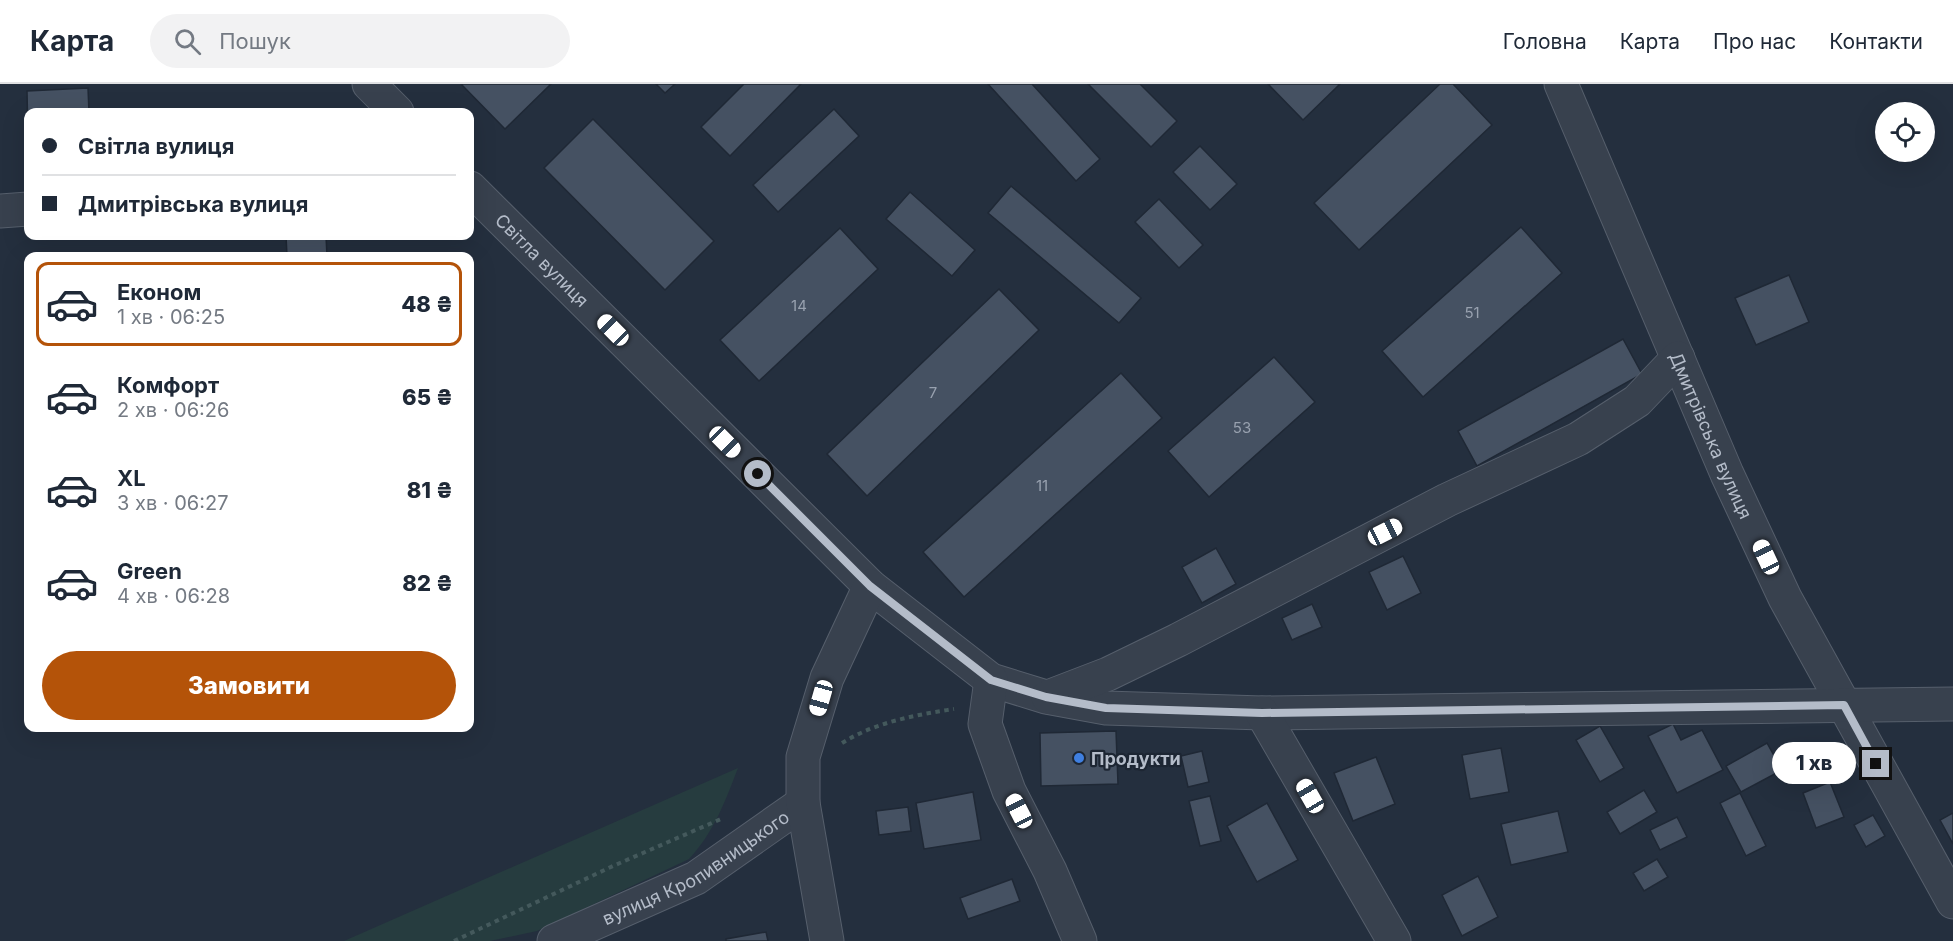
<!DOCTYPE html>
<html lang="uk">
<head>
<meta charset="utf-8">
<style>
	body { margin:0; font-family:Inter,sans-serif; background:#f2f2f3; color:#1f2937; height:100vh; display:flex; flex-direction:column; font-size:22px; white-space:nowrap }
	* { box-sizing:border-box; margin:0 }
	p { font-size:20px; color:#747a83 }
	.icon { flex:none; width:33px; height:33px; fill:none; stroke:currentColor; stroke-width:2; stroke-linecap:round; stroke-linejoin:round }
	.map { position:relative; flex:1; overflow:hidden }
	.drawer { position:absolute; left:24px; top:168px; width:450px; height:480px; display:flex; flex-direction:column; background:#fff; border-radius:12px; box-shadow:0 6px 24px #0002 }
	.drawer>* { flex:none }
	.hud { position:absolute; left:24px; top:24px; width:450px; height:132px; border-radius:12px; box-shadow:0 6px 24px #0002; display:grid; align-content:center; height:132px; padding:0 18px; background:#fff }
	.controls { position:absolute; left:1875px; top:18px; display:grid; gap:12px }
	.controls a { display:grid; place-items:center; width:60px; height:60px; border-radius:50%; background:#fff; box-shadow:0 6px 24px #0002; font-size:30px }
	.end { position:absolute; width:27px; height:27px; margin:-14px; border:8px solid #b4bcc9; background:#111; box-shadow:0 0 0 3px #111 }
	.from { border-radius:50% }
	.bubble { position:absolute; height:42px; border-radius:21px; background:#fff; box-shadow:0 6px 24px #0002; font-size:20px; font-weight:800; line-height:42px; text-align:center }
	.car { position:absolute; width:18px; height:36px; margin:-18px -9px; border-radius:8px; box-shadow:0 0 4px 2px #0007; background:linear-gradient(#fff 24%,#345 0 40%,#fff 0 76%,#345 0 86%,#fff 0) }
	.hud b { display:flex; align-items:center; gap:21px; height:57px; font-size:22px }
	.hud b+b { border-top:2px solid #e0e1e3 }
	.hud i { width:15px; height:15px; background:#1f2937 }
	ul { padding:10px 0 0; list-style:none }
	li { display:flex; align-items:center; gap:18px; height:84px; margin:0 12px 9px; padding:0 6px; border:3px solid transparent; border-radius:12px }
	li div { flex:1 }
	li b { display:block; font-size:22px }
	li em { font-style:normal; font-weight:800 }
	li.active { border-color:#b45309 }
	li>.icon { width:54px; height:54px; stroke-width:1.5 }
	.action { display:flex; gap:12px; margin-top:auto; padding:12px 18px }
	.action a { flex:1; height:69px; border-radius:36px; background:#b45309; color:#fff; font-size:24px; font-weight:800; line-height:69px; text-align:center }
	header { display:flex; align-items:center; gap:36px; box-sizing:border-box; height:84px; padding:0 30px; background:#fff; border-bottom:2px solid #e0e1e3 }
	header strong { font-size:28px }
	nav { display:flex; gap:33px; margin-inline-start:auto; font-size:21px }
	.search { width:420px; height:54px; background:#f2f2f3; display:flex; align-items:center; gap:15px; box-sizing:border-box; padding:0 21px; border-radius:33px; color:#747a83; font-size:22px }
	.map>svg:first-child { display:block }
	.green { fill:#263c3f }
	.building { fill:#455162; stroke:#1f2835; stroke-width:1.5 }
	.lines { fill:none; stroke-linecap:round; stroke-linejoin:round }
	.street-casing { stroke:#565f6c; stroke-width:35 }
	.path { stroke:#44595c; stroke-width:4; stroke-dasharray:4.5 4.5; stroke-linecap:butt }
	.street { stroke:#38414e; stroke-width:33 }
	.route { stroke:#b4bcc9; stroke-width:8 }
	.shop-dot { fill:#3f7fe0; stroke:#1d2633; stroke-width:2 }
	.labels { text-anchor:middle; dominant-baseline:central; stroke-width:4.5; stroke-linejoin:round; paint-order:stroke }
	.number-label { font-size:15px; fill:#98a1af }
	.street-label { font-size:18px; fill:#b4bcc9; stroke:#1d2633 }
	.poi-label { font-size:18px; font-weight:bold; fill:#b4bcc9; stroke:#1d2633; text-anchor:start }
</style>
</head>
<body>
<header>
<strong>Карта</strong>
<div class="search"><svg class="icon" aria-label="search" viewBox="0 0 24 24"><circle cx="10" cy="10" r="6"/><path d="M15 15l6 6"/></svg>Пошук</div>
<nav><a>Головна</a><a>Карта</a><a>Про нас</a><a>Контакти</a></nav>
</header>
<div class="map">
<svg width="1953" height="857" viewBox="0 0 1953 857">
	<rect width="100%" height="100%" fill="#242f3e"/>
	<path class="green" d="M738 684C725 718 714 748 689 775L537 847 490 857H344Z"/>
	<g class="building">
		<path d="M461 0H551L505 45Z"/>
		<path d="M656 0H675L665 9Z"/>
		<path d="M744 0H801L730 72 701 43Z"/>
		<path d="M988 0H1032L1100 75 1076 97Z"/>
		<path d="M1088 0H1140L1177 37 1151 63Z"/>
		<path d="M1268 0H1340L1303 36Z"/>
		<path d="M1440 0H1453L1492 41 1359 166 1314 119Z"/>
		<path d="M88 4 89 28H28V56L27 7Z"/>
		<path d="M834 25 859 52 778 128 753 101Z"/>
		<path d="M593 35 714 157 665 206 544 84Z"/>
		<path d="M1200 62 1237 100 1210 126 1173 88Z"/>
		<path d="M1011 102 1141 214 1119 239 988 129Z"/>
		<path d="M910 108 975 166 952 192 886 135Z"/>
		<path d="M1159 115 1203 161 1179 184 1135 138Z"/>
		<path d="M1521 143 1562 189 1423 313 1382 267Z"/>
		<path d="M840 144 878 185 759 297 720 256Z"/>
		<path d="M286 152H326L327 172H287Z"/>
		<path d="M1789 191 1809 238 1756 261 1735 214Z"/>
		<path d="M999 205 1039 246 867 412 827 370Z"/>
		<path d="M1623 255 1642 290 1477 382 1458 347Z"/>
		<path d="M1274 273 1315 318 1209 413 1168 367Z"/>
		<path d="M1121 289 1162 334 964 513 923 468Z"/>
		<path d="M1216 464 1236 500 1202 519 1182 483Z"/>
		<path d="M1403 472 1421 509 1387 526 1369 488Z"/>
		<path d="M1312 520 1322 543 1292 556 1282 534Z"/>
		<path d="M1673 640 1681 656 1702 646 1723 686 1677 709 1648 652Z"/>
		<path d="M1600 642 1624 684 1600 698 1576 656Z"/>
		<path d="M1116 647 1118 700 1041 702 1040 649Z"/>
		<path d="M1767 659 1782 686 1741 708 1726 682Z"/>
		<path d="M1501 664 1509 708 1470 715 1462 671Z"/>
		<path d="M1202 667 1209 698 1188 703 1181 672Z"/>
		<path d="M1376 673 1395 720 1353 737 1334 689Z"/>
		<path d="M1830 698 1844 733 1816 744 1803 709Z"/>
		<path d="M1644 706 1657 728 1620 750 1607 728Z"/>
		<path d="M973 708 981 756 924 765 916 719Z"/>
		<path d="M1740 709 1766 762 1746 772 1720 719Z"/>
		<path d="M1210 712 1221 757 1200 762 1189 717Z"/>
		<path d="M1267 719 1298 776 1257 798 1227 742Z"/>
		<path d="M908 723 911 747 879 751 876 727Z"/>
		<path d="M1558 727 1568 768 1511 781 1501 740Z"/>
		<path d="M1953 729V760L1940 736Z"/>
		<path d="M1873 731 1885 752 1866 763 1854 741Z"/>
		<path d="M1677 733 1687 753 1660 766 1650 746Z"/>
		<path d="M1657 775 1668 793 1644 807 1633 789Z"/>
		<path d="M1478 792 1498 833 1462 852 1442 811Z"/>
		<path d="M1012 795 1020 817 968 835 960 814Z"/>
		<path d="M766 848 768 857H726V855Z"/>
	</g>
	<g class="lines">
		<defs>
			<g id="street">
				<path d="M369 0 397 28"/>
				<path id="s1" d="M1561 0 1727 390 1785 514 1953 818"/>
				<path id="s2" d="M470 104 870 502 991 596 1046 613 1106 624 1262 629 1953 620"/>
				<path d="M0 127 28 125"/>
				<path d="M991 596 985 640 1009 707 1050 787 1080 857"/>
				<path d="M1048 613 1108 590 1178 556 1447 416 1578 355 1637 317 1678 274"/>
				<path d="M1262 629 1394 857"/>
				<path id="s3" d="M554 857 696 794 803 719"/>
				<path d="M827 857 803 719V673L827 594 870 502"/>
			</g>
		</defs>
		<use href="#street" class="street-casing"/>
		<g class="path">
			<path d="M842 659C876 638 915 631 954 625"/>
			<path d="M454 857 613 782 721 735"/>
		</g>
		<use href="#street" class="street"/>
	</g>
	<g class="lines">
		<path class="route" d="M758 390 870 502 991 596 1046 613 1106 624 1262 629 1844 621 1876 680"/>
	</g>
	<circle class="shop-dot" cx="1079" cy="674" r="6"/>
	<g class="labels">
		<g class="number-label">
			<text x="799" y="221">14</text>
			<text x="1472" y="228">51</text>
			<text x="933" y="308">7</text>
			<text x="1242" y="343">53</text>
			<text x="1042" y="401">11</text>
		</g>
		<g class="street-label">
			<text stroke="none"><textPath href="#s2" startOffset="102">Світла вулиця</textPath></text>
			<text stroke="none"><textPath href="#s1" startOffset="382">Дмитрівська вулиця</textPath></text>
			<text stroke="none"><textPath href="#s3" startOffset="160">вулиця Кропивницького</textPath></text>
		</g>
		<g class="poi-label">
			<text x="1091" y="674">Продукти</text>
		</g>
	</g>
</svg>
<div class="controls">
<a><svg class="icon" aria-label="locate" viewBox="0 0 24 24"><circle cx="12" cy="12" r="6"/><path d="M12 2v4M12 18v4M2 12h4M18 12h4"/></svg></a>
</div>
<i class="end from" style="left:758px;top:390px"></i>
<i class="end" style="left:1876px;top:680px"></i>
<div class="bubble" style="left:1772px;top:658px;width:84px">1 хв</div>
<i class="car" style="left:613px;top:246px;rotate:315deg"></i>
<i class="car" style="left:725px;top:358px;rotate:135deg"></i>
<i class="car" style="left:1385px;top:448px;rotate:63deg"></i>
<i class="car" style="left:1766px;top:473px;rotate:335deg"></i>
<i class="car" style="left:821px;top:614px;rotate:196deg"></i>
<i class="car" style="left:1310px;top:712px;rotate:330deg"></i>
<i class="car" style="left:1019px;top:727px;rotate:333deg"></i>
<div class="hud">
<b><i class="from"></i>Світла вулиця</b>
<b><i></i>Дмитрівська вулиця</b>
</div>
<section class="drawer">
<ul>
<li class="active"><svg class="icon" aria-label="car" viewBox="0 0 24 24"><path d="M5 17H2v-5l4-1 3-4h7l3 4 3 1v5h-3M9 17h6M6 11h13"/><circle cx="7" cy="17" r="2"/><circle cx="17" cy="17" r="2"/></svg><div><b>Економ</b><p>1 хв · 06:25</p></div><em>48 ₴</em></li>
<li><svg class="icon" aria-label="car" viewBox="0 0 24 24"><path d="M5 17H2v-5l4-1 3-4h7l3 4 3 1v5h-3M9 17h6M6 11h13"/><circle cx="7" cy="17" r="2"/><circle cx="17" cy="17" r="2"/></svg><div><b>Комфорт</b><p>2 хв · 06:26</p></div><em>65 ₴</em></li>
<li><svg class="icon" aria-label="car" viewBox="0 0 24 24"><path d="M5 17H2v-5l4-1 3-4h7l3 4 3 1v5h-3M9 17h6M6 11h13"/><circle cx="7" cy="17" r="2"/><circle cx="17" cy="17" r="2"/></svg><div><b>XL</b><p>3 хв · 06:27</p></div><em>81 ₴</em></li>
<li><svg class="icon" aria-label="car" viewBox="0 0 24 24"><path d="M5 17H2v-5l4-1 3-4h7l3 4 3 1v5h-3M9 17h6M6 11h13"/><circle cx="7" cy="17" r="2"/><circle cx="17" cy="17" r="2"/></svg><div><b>Green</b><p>4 хв · 06:28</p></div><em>82 ₴</em></li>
</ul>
<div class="action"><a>Замовити</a></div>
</section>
</div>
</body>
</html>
